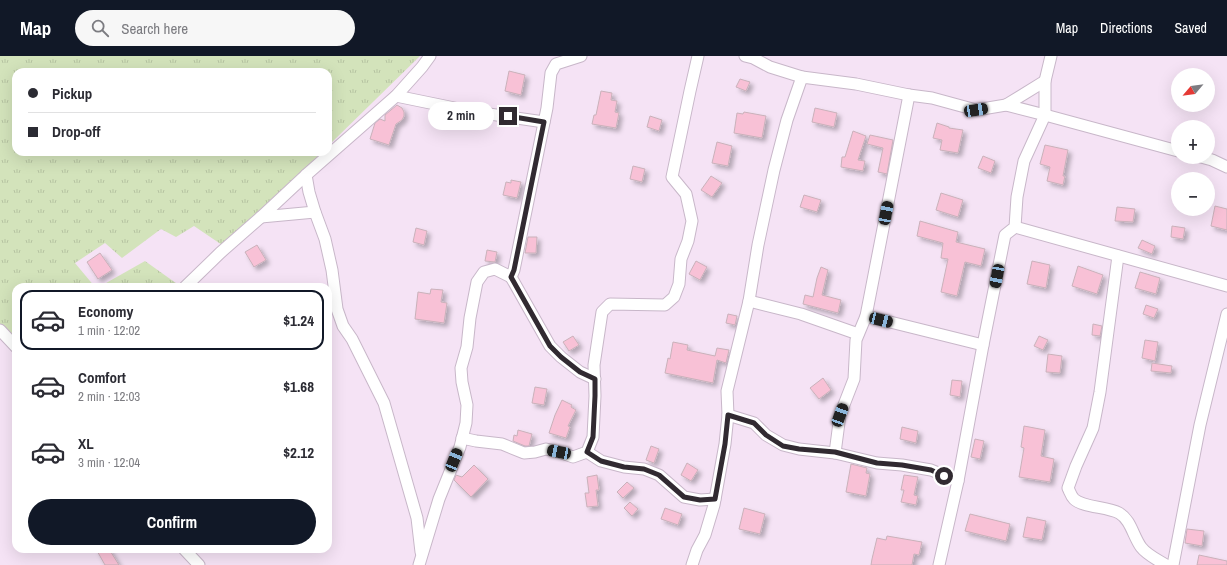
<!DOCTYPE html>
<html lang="en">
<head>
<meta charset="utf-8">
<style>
	body { margin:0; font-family:"Archivo Narrow",sans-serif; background:#f7f7f7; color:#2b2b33; height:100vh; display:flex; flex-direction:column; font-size:15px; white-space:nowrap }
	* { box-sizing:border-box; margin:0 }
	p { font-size:13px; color:#7c7c81 }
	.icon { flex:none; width:22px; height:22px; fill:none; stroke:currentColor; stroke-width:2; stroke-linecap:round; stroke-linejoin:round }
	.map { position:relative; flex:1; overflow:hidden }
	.panel { position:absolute; left:12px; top:227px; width:320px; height:270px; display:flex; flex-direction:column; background:#fff; border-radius:12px; box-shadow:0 4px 16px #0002 }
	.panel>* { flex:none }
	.guide { position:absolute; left:12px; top:12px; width:320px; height:88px; border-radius:12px; box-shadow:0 4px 16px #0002; display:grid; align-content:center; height:88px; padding:0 16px; background:#fff }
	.needle { width:26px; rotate:241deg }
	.controls { position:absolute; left:1171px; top:12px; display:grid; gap:8px }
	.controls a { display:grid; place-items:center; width:44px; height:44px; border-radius:50%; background:#fff; box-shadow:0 4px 16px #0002; font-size:20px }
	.end { position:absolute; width:18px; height:18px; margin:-9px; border:5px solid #312a31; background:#fff; box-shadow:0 0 0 2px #fff }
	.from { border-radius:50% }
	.bubble { position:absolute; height:28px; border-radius:14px; background:#fff; box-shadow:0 4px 16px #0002; font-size:13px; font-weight:800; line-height:28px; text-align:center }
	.car { position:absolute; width:12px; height:24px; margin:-12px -6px; border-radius:5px; box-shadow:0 0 3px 1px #0007; background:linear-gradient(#222 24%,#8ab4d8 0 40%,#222 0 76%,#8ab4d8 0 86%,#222 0) }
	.guide b { display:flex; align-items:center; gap:14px; height:38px; font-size:15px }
	.guide b+b { border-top:1px solid #e1e1e2 }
	.guide i { width:10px; height:10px; background:#2b2b33 }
	ul { padding:7px 0 0; list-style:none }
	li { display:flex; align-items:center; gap:12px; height:60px; margin:0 8px 6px; padding:0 8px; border:2px solid transparent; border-radius:12px }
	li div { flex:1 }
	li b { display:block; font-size:15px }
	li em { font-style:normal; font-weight:800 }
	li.on { border-color:#111827 }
	li>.icon { width:36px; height:36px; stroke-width:1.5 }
	.cta { display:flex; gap:8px; margin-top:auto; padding:8px 16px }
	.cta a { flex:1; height:46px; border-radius:24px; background:#111827; color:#fff; font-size:16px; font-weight:800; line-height:46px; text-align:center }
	header { display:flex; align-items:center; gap:24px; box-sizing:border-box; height:56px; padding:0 20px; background:#111827; color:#fff }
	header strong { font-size:19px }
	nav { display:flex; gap:22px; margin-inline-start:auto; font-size:14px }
	.search { width:280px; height:36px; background:#f7f7f7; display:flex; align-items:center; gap:10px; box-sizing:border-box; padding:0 14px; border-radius:22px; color:#7c7c81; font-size:15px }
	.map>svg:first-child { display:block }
	.grass { fill:url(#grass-tufts) }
	.building { fill:#f8c1d6; stroke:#c9b1ba; filter:url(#shadow) }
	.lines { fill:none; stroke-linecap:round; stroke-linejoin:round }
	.minor-casing { stroke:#c8b7c9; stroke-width:13 }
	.minor { stroke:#fff; stroke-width:11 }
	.route { stroke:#312a31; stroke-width:5 }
</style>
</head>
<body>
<header>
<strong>Map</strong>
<div class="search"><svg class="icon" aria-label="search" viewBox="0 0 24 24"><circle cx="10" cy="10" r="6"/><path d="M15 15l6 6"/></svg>Search here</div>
<nav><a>Map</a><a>Directions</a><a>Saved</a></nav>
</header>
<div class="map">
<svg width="1227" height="509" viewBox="0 0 1227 509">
	<defs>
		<pattern id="grass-tufts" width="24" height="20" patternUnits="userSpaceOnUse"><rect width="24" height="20" fill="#d3e3bb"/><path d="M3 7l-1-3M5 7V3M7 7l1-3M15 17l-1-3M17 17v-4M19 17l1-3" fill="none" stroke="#b6c3a1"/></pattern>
		<filter id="shadow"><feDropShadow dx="3.5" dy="3.5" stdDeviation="2" flood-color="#0004"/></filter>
	</defs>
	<rect width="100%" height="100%" fill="#f5e3f5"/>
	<g class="grass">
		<path d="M0 0H420L328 90V16H16V96H322L225 191 194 170 176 181 161 173 122 202 105 187 75 207 95 231H16V285L0 269Z"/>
		<path d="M145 205 180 230 179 231H99Z"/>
	</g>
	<g class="building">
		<path d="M509 15 525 19 521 39 505 35Z"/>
		<path d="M740 23 750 26 746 35 736 31Z"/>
		<path d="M601 35 612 37 611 44 617 45 615 56 619 57 616 72 592 68 594 59H596Z"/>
		<path d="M397 49 402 52 404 56V60L402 64 396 68 389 89 370 83 375 67 380 63 385 65V59Z"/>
		<path d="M815 52 837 57 834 71 812 66Z"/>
		<path d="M744 56 766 60 762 82 734 77 737 57 743 58Z"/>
		<path d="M650 60 662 64 659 75 647 71Z"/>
		<path d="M937 67 949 71V72L963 74 958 97 940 94 942 84 933 82Z"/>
		<path d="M853 75 866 80 858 104 865 105 863 115 841 111 842 101H845Z"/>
		<path d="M870 79 893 84 887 118 878 116 883 92 867 88Z"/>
		<path d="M717 86 732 90 728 110 712 107Z"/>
		<path d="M1045 89 1068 94 1063 120H1065L1063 129 1047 125 1050 111 1040 108Z"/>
		<path d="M983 100 995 105 991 117 978 112Z"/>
		<path d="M633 110 645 113 642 126 630 123Z"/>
		<path d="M711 120 722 127 712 141 701 134Z"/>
		<path d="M511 124 521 126 517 142 503 139 506 126 511 127Z"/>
		<path d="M941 137 963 144 958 161 936 154Z"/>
		<path d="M804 139 821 144 817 156 800 151Z"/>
		<path d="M1215 150 1227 153V174L1211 170Z"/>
		<path d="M1117 151 1135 153 1133 166 1115 165Z"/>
		<path d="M920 165 958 176 956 186 985 193 981 210 965 206 957 240 941 236 948 203 941 202 943 187 917 180Z"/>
		<path d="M1172 170 1185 172 1183 183 1171 181Z"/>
		<path d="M416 172 427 175 424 189 413 186Z"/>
		<path d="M528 181H537L536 197H525Z"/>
		<path d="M1142 184 1155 190 1152 198 1138 192Z"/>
		<path d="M257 189 266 204 254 211 245 196Z"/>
		<path d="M487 194 497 196 495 206 485 205Z"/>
		<path d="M100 197 112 214 98 223 87 206Z"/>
		<path d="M696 205 707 211 700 224 689 218Z"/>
		<path d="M1032 205 1050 209 1046 232 1027 228Z"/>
		<path d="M1078 210 1103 219 1097 238 1072 230Z"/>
		<path d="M821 211 828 214 822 239 841 244 838 257 803 248 805 239 813 241 817 222Z"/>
		<path d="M1140 216 1160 222 1156 238 1135 232Z"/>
		<path d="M431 233 443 234 441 246 447 247 444 267 415 263 418 236 430 238Z"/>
		<path d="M1146 249 1158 253 1154 262 1143 258Z"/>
		<path d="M728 258 737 260 735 269 726 267Z"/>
		<path d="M1093 268 1102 270 1100 280 1092 279Z"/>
		<path d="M573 280 579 289 569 295 563 286Z"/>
		<path d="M1039 280 1048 284 1043 294 1034 290Z"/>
		<path d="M1145 284 1158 286 1155 305 1142 302Z"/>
		<path d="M673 286 688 289 687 294 715 300 717 292 729 294 726 307 717 304 713 327 665 317 668 302 670 303Z"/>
		<path d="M1048 298 1062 300 1060 317 1046 316Z"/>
		<path d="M1152 307 1172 310 1171 317 1151 315Z"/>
		<path d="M823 322 831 334 819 343 810 332Z"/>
		<path d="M952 324 962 325 960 341 950 339Z"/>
		<path d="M535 331 547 333 544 349 532 347Z"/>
		<path d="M562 344 572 349 571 351 576 354 568 370 570 371 566 382 549 377 555 359Z"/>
		<path d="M1024 370 1045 374 1041 400 1054 403 1050 426 1019 421 1024 392 1021 391Z"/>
		<path d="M902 371 918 375 916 387 900 383Z"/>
		<path d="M518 374 532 378 529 390H525L513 385 514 379 517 380Z"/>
		<path d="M975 383 984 385 980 403 971 401Z"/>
		<path d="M651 390 659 393 654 407 646 404Z"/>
		<path d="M687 407 698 414 691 425 681 419Z"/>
		<path d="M851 408 867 412 866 417 870 418 866 440 846 436Z"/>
		<path d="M474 409 488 423 471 441 454 424 456 419 462 421Z"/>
		<path d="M597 419 599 434H596L598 450 587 451 585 437H589L587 421Z"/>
		<path d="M904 419 918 421 914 439 918 440 916 449 901 446 904 434H901Z"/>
		<path d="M627 426 634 432 623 442 617 436Z"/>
		<path d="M630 446 638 453 632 460 624 452Z"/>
		<path d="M665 452 682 458 678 469 661 463Z"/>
		<path d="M744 452 765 458 760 478 739 473Z"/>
		<path d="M970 458 1010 468 1006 485 965 475Z"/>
		<path d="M1027 461 1046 465 1042 484 1023 481Z"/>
		<path d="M1187 473 1204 475 1202 490 1185 487Z"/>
		<path d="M887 480 922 486 919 499 914 498 912 509H871L872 503 877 482 886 484Z"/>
		<path d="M96 493H109L119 509H105Z"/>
		<path d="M1199 499 1227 505V509H1197Z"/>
	</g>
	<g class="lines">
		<defs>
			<g id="minor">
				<path d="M745 0 753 2 770 11 802 21"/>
				<path d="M396 40 469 55 544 66"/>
				<path d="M1006 49 1045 25"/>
				<path d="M1201 101 1212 104 1227 111"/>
				<path d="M306 119 309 136 315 156 325 183 332 214 337 253 343 270 352 283 384 347 417 462 421 496"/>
				<path d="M261 161 315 156"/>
				<path d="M1015 171 1227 230"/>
				<path d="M1118 200 1100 336 1093 372 1076 410 1068 432C1070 436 1071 440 1074 443 1082 451 1107 451 1119 457 1131 464 1133 480 1141 491 1147 499 1158 504 1166 509"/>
				<path d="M511 221 550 290 561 301 580 316 595 323"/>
				<path d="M185 231 220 197 261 161 306 119 396 40 422 11 430 0"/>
				<path d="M749 245 801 258 858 278"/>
				<path d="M866 260 983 289"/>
				<path d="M0 274 16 291"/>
				<path d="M728 359 754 367 766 379 783 389 799 393 835 397 877 407 902 409 931 414 958 425"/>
				<path d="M462 382 476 385 502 388 524 397 535 396 546 393 559 396 573 401 587 396 593 381 595 340 594 309 602 256 610 248 665 249 674 241 679 228 681 203 688 185 692 165 686 138 672 121 690 35 698 0"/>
				<path d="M587 396 601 405 624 411 644 413 659 419 684 441 700 444 715 443"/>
				<path d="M835 397 840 359 854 323 856 284 866 260 909 39"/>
				<path d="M184 493 199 509"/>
				<path d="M419 509 439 443 460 391 466 367 467 349 462 326 461 312 467 291 470 262 477 226 484 216 495 213 511 221 514 214 547 52 551 17 556 8 581 0"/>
				<path d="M692 509 697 494 705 479 714 449 725 388 728 359 727 335 749 245 758 189 774 114 787 64 802 21 856 28 909 39 932 42 976 54 1006 49 1045 59 1178 95"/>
				<path d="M939 509 958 425 983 289 1005 179 1015 171 1017 141 1024 105 1045 59V25L1051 0"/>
				<path d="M1173 509 1200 369 1227 258"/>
			</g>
		</defs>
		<use href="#minor" class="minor-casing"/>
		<use href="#minor" class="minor"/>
	</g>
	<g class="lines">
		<path class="route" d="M508 60 544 66 514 214 511 221 550 290 561 301 580 316 595 323V340L593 381 587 396 601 405 624 411 644 413 659 419 684 441 700 444 715 443 725 388 728 359 754 367 766 379 783 390 799 393 835 396 877 407 902 409 931 414 944 420"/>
	</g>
</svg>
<div class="controls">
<a><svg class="needle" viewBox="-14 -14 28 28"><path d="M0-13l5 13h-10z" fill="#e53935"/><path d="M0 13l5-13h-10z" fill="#7c7c81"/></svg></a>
<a>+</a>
<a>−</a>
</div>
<i class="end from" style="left:944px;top:420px"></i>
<i class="end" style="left:508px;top:60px"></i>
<div class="bubble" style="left:428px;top:46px;width:66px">2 min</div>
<i class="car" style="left:976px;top:54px;rotate:81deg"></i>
<i class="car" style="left:886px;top:157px;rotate:11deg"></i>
<i class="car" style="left:997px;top:220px;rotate:191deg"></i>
<i class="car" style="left:881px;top:264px;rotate:104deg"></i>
<i class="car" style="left:840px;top:359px;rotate:20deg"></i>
<i class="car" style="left:559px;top:396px;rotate:281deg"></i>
<i class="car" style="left:454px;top:404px;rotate:22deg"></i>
<div class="guide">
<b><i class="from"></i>Pickup</b>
<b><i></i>Drop-off</b>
</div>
<section class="panel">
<ul>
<li class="on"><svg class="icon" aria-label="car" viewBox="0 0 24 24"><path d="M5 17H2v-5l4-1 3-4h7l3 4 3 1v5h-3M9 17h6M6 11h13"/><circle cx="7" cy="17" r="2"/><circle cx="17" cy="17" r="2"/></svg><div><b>Economy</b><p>1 min · 12:02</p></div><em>$1.24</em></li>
<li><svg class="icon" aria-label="car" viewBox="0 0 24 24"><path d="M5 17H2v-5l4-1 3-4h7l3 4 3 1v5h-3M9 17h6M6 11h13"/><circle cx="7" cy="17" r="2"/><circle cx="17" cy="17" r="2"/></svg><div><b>Comfort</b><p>2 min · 12:03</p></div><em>$1.68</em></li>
<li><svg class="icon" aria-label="car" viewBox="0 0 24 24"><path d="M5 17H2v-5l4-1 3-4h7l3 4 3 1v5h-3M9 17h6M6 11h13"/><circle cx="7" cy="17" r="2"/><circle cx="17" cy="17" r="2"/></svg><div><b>XL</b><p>3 min · 12:04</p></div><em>$2.12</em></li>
</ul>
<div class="cta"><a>Confirm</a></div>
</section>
</div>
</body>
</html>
